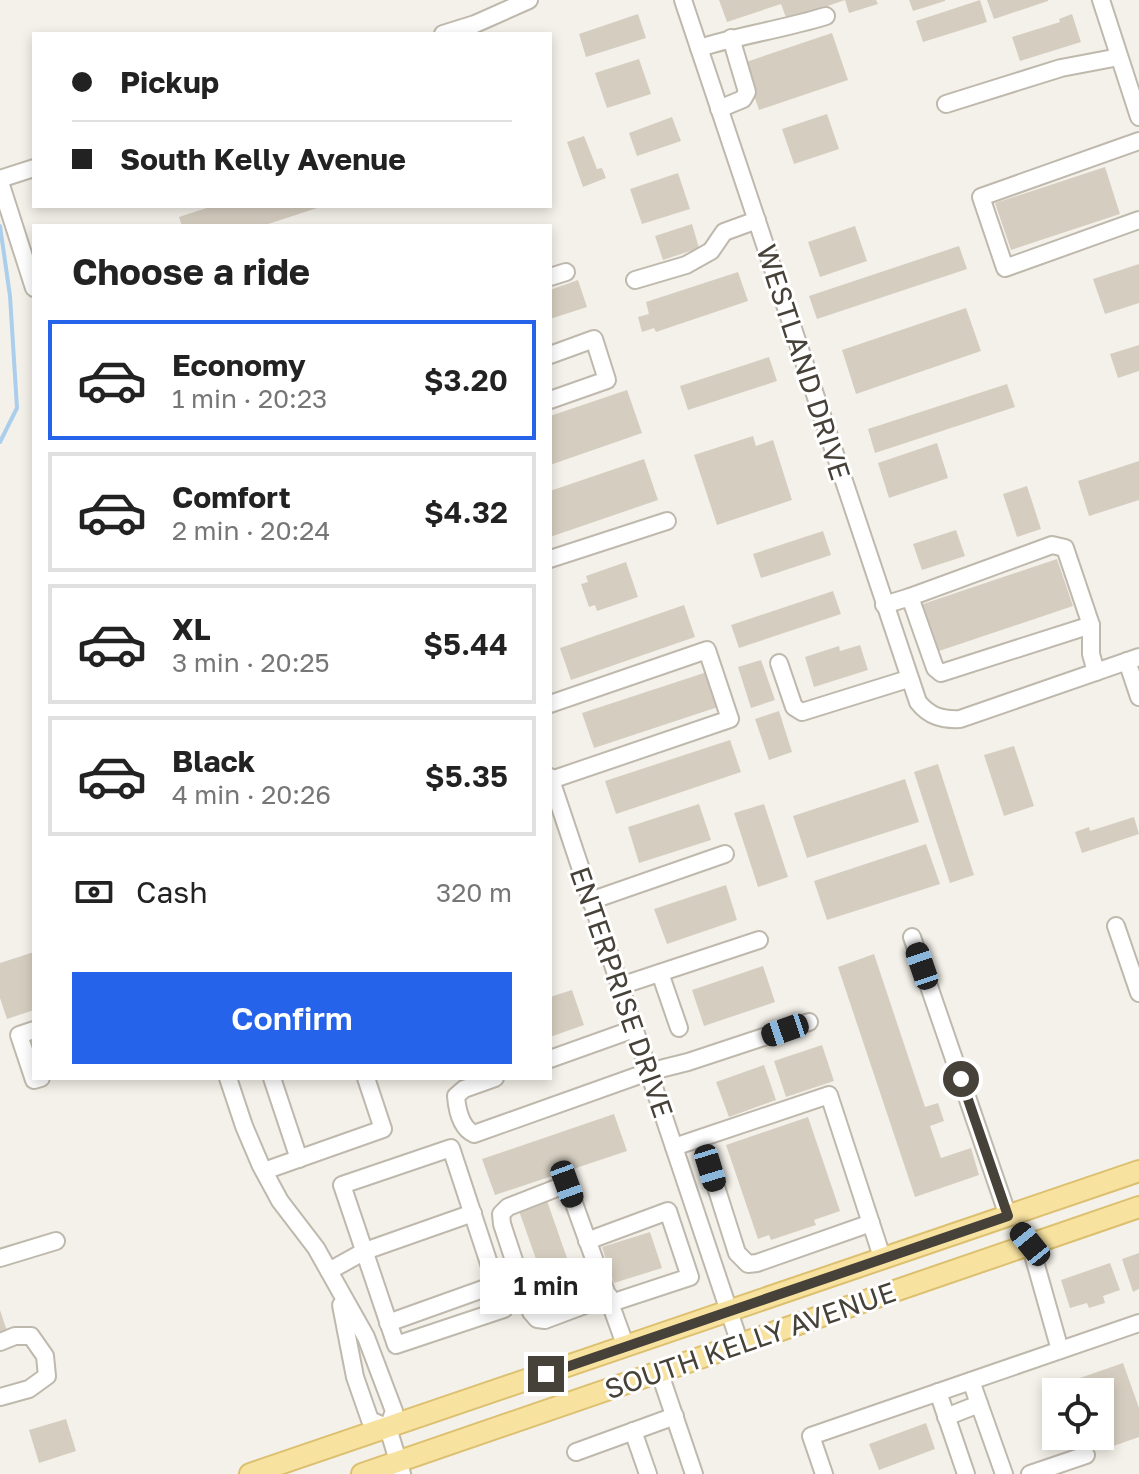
<!DOCTYPE html>
<html lang="en">
<head>
<meta charset="utf-8">
<style>
	body { margin:0; font-family:"Golos Text",sans-serif; background:#f6f6f6; color:#222; height:100vh; display:flex; flex-direction:column; font-size:30px; white-space:nowrap }
	* { box-sizing:border-box; margin:0 }
	p { font-size:26px; color:#767676 }
	.icon { flex:none; width:44px; height:44px; fill:none; stroke:currentColor; stroke-width:2; stroke-linecap:round; stroke-linejoin:round }
	.map { position:relative; flex:1; overflow:hidden }
	.panel { position:absolute; left:32px; top:224px; width:520px; height:856px; display:flex; flex-direction:column; background:#fff; border-radius:0px; box-shadow:0 4px 12px #0003 }
	.panel>* { flex:none }
	.banner { position:absolute; left:32px; top:32px; width:520px; height:176px; border-radius:0px; box-shadow:0 4px 12px #0003; display:grid; align-content:center; height:176px; padding:0 40px; background:#fff }
	.buttons { position:absolute; left:1042px; top:1378px; display:grid; gap:16px }
	.buttons a { display:grid; place-items:center; width:72px; height:72px; border-radius:0px; background:#fff; box-shadow:0 4px 12px #0003; font-size:40px }
	.end { position:absolute; width:36px; height:36px; margin:-18px; border:10px solid #474239; background:#fff; box-shadow:0 0 0 4px #fff }
	.from { border-radius:50% }
	.bubble { position:absolute; height:56px; border-radius:0px; background:#fff; box-shadow:0 4px 12px #0003; font-size:26px; font-weight:600; line-height:56px; text-align:center }
	.car { position:absolute; width:24px; height:48px; margin:-24px -12px; border-radius:10px; box-shadow:0 0 6px 2px #0007; background:linear-gradient(#222 24%,#8ab4d8 0 40%,#222 0 76%,#8ab4d8 0 86%,#222 0) }
	.banner b { display:flex; align-items:center; gap:28px; height:76px; font-size:30px }
	.banner b+b { border-top:2px solid #e0e0e0 }
	.banner i { width:20px; height:20px; background:#222 }
	ul { padding:0; list-style:none }
	li { display:flex; align-items:center; gap:24px; height:120px; margin:0 16px 12px; padding:0 24px; border:4px solid #e0e0e0; border-radius:0px }
	li div { flex:1 }
	li b { display:block; font-size:30px }
	li em { font-style:normal; font-weight:600 }
	li.on { border-color:#2563eb }
	li>.icon { width:72px; height:72px; stroke-width:1.5 }
	h2 { padding:0 40px; font-size:36px; line-height:96px }
	.pay { display:flex; align-items:center; gap:20px; height:88px; padding:0 40px; font-size:30px }
	.pay p { margin-inline-start:auto }
	.primary-button { display:flex; gap:16px; margin-top:auto; padding:16px 40px }
	.primary-button a { flex:1; height:92px; border-radius:0px; background:#2563eb; color:#fff; font-size:32px; font-weight:600; line-height:92px; text-align:center }
	.map>svg:first-child { display:block }
	.lines { fill:none; stroke-linecap:round; stroke-linejoin:round }
	.stream { stroke:#abceec; stroke-width:4 }
	.building { fill:#d5cec0 }
	.minor-casing { stroke:#bfb9ad; stroke-width:20 }
	.major-casing { stroke:#dcc070; stroke-width:24 }
	.minor { stroke:#fff; stroke-width:16 }
	.major { stroke:#f7e2a0; stroke-width:20 }
	.route { stroke:#474239; stroke-width:10 }
	.labels { text-anchor:middle; dominant-baseline:central; stroke-width:6; stroke-linejoin:round; paint-order:stroke }
	.street-label { font-size:28px; fill:#474239; stroke:#fff }
</style>
</head>
<body>
<div class="map">
<svg width="1139" height="1474" viewBox="0 0 1139 1474">
	<rect width="100%" height="100%" fill="#f4f1ea"/>
	<g class="lines">
		<path class="stream" d="M0 226 10 296 17 408 0 442"/>
	</g>
	<g class="building">
		<path d="M719 0H845L787 20 781 4 727 22Z"/>
		<path d="M845 0H876L878 4 849 13Z"/>
		<path d="M909 0H945V1L913 11Z"/>
		<path d="M980 0 987 22 923 42 916 21Z"/>
		<path d="M987 0H1048V1L994 19Z"/>
		<path d="M638 14 646 38 586 57 579 34Z"/>
		<path d="M1072 14 1081 42 1020 61 1012 37 1060 22 1059 19Z"/>
		<path d="M832 33 848 80 759 110 743 63Z"/>
		<path d="M639 59 651 94 607 108 595 73Z"/>
		<path d="M827 114 839 149 794 164 782 129Z"/>
		<path d="M672 117 681 141 637 156 629 133Z"/>
		<path d="M584 136 597 169 602 168 606 178 583 187 567 142Z"/>
		<path d="M1105 167 1120 214 1011 250 995 203Z"/>
		<path d="M678 173 690 209 642 224 630 189Z"/>
		<path d="M213 206H320V207L262 226H182L179 217Z"/>
		<path d="M692 224 699 248 663 260 655 236Z"/>
		<path d="M855 226 867 261 820 277 808 242Z"/>
		<path d="M959 246 967 269 817 319 809 296Z"/>
		<path d="M1139 264V303L1105 314 1093 279Z"/>
		<path d="M738 272 748 301 656 332 654 328 642 332 638 317 649 314 646 302Z"/>
		<path d="M578 280 587 307 550 319V290Z"/>
		<path d="M966 308 981 351 856 394 842 350Z"/>
		<path d="M1139 345V371L1118 378 1110 354Z"/>
		<path d="M769 357 777 381 688 410 680 386Z"/>
		<path d="M1007 384 1015 407 875 453 868 429Z"/>
		<path d="M627 390 642 433 550 465V416Z"/>
		<path d="M753 436 756 446 773 440 792 500 717 525 694 455Z"/>
		<path d="M937 443 948 478 889 498 878 463Z"/>
		<path d="M644 459 658 500 550 537V491Z"/>
		<path d="M1139 461V500L1089 516 1078 481Z"/>
		<path d="M1027 486 1041 529 1017 537 1003 494Z"/>
		<path d="M956 530 965 556 922 570 913 544Z"/>
		<path d="M823 531 831 555 761 578 753 554Z"/>
		<path d="M1057 559 1073 606 936 652 920 605Z"/>
		<path d="M626 562 638 597 597 611 595 605 589 607 581 584 588 582 586 576Z"/>
		<path d="M833 591 841 614 739 648 731 625Z"/>
		<path d="M684 605 695 637 571 680 560 648Z"/>
		<path d="M860 645 868 670 814 687 805 657 839 646 840 651Z"/>
		<path d="M761 660 775 700 751 708 738 667Z"/>
		<path d="M707 672 718 707 594 748 582 713Z"/>
		<path d="M779 711 792 752 769 760 755 719Z"/>
		<path d="M730 740 741 772 616 814 605 781Z"/>
		<path d="M1014 746 1034 806 1004 816 984 755Z"/>
		<path d="M938 764 974 875 950 883 914 772Z"/>
		<path d="M905 779 919 822 807 858 793 816Z"/>
		<path d="M699 804 711 840 639 863 628 827Z"/>
		<path d="M764 804 788 877 758 887 734 813Z"/>
		<path d="M1134 817 1139 834 1082 853 1075 832 1089 827 1090 831Z"/>
		<path d="M926 844 940 884 827 920 814 881Z"/>
		<path d="M726 885 737 920 667 944 654 909Z"/>
		<path d="M34 952V1010L7 1019 0 998V963Z"/>
		<path d="M874 954 925 1107 938 1103 944 1121 930 1126 941 1158 971 1148 979 1175 915 1197 838 967Z"/>
		<path d="M763 966 775 1002 704 1026 692 990Z"/>
		<path d="M572 990 584 1025 550 1037V997Z"/>
		<path d="M822 1045 834 1081 786 1097 774 1061Z"/>
		<path d="M764 1065 776 1100 729 1117 716 1082Z"/>
		<path d="M614 1114 627 1151 495 1195 482 1159Z"/>
		<path d="M808 1117 840 1211 814 1220 816 1225 771 1240 769 1235 758 1239 726 1145Z"/>
		<path d="M546 1198 582 1301 554 1310 518 1208Z"/>
		<path d="M650 1232 662 1268 614 1283 602 1247Z"/>
		<path d="M1139 1253V1289L1133 1292 1122 1259Z"/>
		<path d="M1110 1263 1120 1290 1103 1296 1105 1303 1089 1308 1087 1303 1070 1308 1061 1280Z"/>
		<path d="M0 1310 7 1331 0 1333Z"/>
		<path d="M1123 1363 1139 1408V1437L1102 1450 1097 1436H1100V1392H1082L1077 1379Z"/>
		<path d="M66 1419 76 1451 39 1463 29 1430Z"/>
		<path d="M926 1423 935 1449 879 1470 869 1444Z"/>
	</g>
	<g class="lines">
		<defs>
			<g id="minor">
				<path d="M683 0 918 702C929 716 942 720 960 719L1139 657"/>
				<path d="M1101 0 1139 117"/>
				<path d="M443 34 475 24 529 0"/>
				<path d="M699 48C741 35 784 29 826 16"/>
				<path d="M946 104 1061 68 1119 57"/>
				<path d="M719 109 743 99 747 92 731 38"/>
				<path d="M1139 141 981 197 1005 268 1139 220"/>
				<path d="M0 179 34 168"/>
				<path d="M0 182 34 288"/>
				<path d="M550 277 566 272"/>
				<path d="M635 280 686 265 711 251 724 232 757 220"/>
				<path d="M550 355 594 339 607 380 550 400"/>
				<path d="M550 559 667 521"/>
				<path d="M910 597 1052 545 1065 548 1091 625"/>
				<path d="M884 605 910 597 935 668 941 673 1091 625V654L1096 672"/>
				<path d="M1127 661 1139 697"/>
				<path d="M779 663 794 707 802 712 908 679"/>
				<path d="M550 704 707 650 730 719 551 780"/>
				<path d="M550 777 740 1344"/>
				<path d="M590 901 725 854"/>
				<path d="M1116 926 1139 993"/>
				<path d="M912 937 1008 1216"/>
				<path d="M660 973 679 1028"/>
				<path d="M620 986 759 940"/>
				<path d="M34 1030 19 1035 34 1080 41 1078"/>
				<path d="M550 1059 634 1029"/>
				<path d="M228 1078 244 1126 261 1166 280 1201 316 1248 366 1337 394 1411 388 1428"/>
				<path d="M272 1078 299 1159"/>
				<path d="M495 1078 464 1089 456 1096C457 1109 461 1128 474 1134L648 1072 688 1062 809 1022"/>
				<path d="M674 1147 829 1095 882 1257"/>
				<path d="M451 1148 504 1309 396 1345 342 1185Z"/>
				<path d="M710 1168 737 1253 748 1264 757 1263 871 1223"/>
				<path d="M264 1171 383 1129 366 1078"/>
				<path d="M587 1241 668 1211 690 1277 611 1303"/>
				<path d="M1030 1244 1060 1350"/>
				<path d="M0 1258 56 1241"/>
				<path d="M329 1271 365 1251 473 1213"/>
				<path d="M609 1296 545 1320 537 1319 531 1312 502 1224 501 1214 508 1207 567 1184 626 1347"/>
				<path d="M341 1305 355 1377 370 1420 388 1428"/>
				<path d="M388 1323 497 1284"/>
				<path d="M0 1342 15 1336H31L45 1356 47 1376 29 1389 0 1397"/>
				<path d="M659 1371 694 1474"/>
				<path d="M971 1381 1004 1474"/>
				<path d="M938 1392 966 1474"/>
				<path d="M946 1417 979 1404"/>
				<path d="M388 1428 402 1474"/>
				<path d="M633 1431 648 1474"/>
				<path d="M576 1452 675 1416"/>
				<path d="M824 1474 811 1436 1139 1323"/>
				<path d="M1030 1474 1086 1455"/>
			</g>
			<g id="major">
				<path d="M250 1474 1139 1171"/>
				<path d="M362 1474 1139 1207"/>
			</g>
		</defs>
		<use href="#minor" class="minor-casing"/>
		<use href="#major" class="major-casing"/>
		<use href="#minor" class="minor"/>
		<use href="#major" class="major"/>
	</g>
	<g class="lines">
		<path class="route" d="M546 1374 1008 1216 961 1079"/>
	</g>
	<g class="labels">
		<g class="street-label">
			<text transform="translate(804 362) rotate(72)">WESTLAND DRIVE</text>
			<text transform="translate(622 992) rotate(71)">ENTERPRISE DRIVE</text>
			<text transform="translate(750 1340) rotate(-19)">SOUTH KELLY AVENUE</text>
		</g>
	</g>
</svg>
<div class="buttons">
<a><svg class="icon" aria-label="locate" viewBox="0 0 24 24"><circle cx="12" cy="12" r="6"/><path d="M12 2v4M12 18v4M2 12h4M18 12h4"/></svg></a>
</div>
<i class="end from" style="left:961px;top:1079px"></i>
<i class="end" style="left:546px;top:1374px"></i>
<div class="bubble" style="left:480px;top:1258px;width:132px">1 min</div>
<i class="car" style="left:922px;top:966px;rotate:341deg"></i>
<i class="car" style="left:785px;top:1030px;rotate:251deg"></i>
<i class="car" style="left:710px;top:1168px;rotate:163deg"></i>
<i class="car" style="left:567px;top:1184px;rotate:160deg"></i>
<i class="car" style="left:1030px;top:1244px;rotate:321deg"></i>
<div class="banner">
<b><i class="from"></i>Pickup</b>
<b><i></i>South Kelly Avenue</b>
</div>
<section class="panel">
<h2>Choose a ride</h2>
<ul>
<li class="on"><svg class="icon" aria-label="car" viewBox="0 0 24 24"><path d="M5 17H2v-5l4-1 3-4h7l3 4 3 1v5h-3M9 17h6M6 11h13"/><circle cx="7" cy="17" r="2"/><circle cx="17" cy="17" r="2"/></svg><div><b>Economy</b><p>1 min · 20:23</p></div><em>$3.20</em></li>
<li><svg class="icon" aria-label="car" viewBox="0 0 24 24"><path d="M5 17H2v-5l4-1 3-4h7l3 4 3 1v5h-3M9 17h6M6 11h13"/><circle cx="7" cy="17" r="2"/><circle cx="17" cy="17" r="2"/></svg><div><b>Comfort</b><p>2 min · 20:24</p></div><em>$4.32</em></li>
<li><svg class="icon" aria-label="car" viewBox="0 0 24 24"><path d="M5 17H2v-5l4-1 3-4h7l3 4 3 1v5h-3M9 17h6M6 11h13"/><circle cx="7" cy="17" r="2"/><circle cx="17" cy="17" r="2"/></svg><div><b>XL</b><p>3 min · 20:25</p></div><em>$5.44</em></li>
<li><svg class="icon" aria-label="car" viewBox="0 0 24 24"><path d="M5 17H2v-5l4-1 3-4h7l3 4 3 1v5h-3M9 17h6M6 11h13"/><circle cx="7" cy="17" r="2"/><circle cx="17" cy="17" r="2"/></svg><div><b>Black</b><p>4 min · 20:26</p></div><em>$5.35</em></li>
</ul>
<div class="pay"><svg class="icon" aria-label="cash" viewBox="0 0 24 24"><path d="M3 7h18v10H3z"/><circle cx="12" cy="12" r="2"/></svg>Cash<p>320 m</p></div>
<div class="primary-button"><a>Confirm</a></div>
</section>
</div>
</body>
</html>
